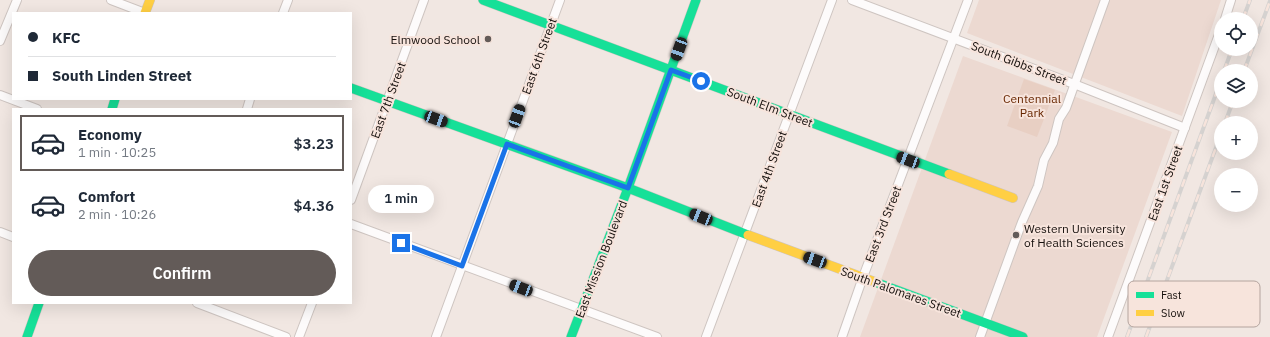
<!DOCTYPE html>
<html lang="en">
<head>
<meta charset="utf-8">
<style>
	body { margin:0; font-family:"IBM Plex Sans",sans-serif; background:#f2f2f3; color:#1f2937; height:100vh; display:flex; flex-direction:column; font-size:15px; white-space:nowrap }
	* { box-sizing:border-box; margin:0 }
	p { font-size:13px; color:#747a83 }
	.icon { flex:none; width:22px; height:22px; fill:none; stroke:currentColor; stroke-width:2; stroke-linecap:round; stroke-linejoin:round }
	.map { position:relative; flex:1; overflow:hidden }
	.side { position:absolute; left:12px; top:108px; width:340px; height:196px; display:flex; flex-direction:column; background:#fff; border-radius:0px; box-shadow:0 4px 16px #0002 }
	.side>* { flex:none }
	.top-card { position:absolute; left:12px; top:12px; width:340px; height:88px; border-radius:0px; box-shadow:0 4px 16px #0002; display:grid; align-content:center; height:88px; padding:0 16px; background:#fff }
	.buttons { position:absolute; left:1214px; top:12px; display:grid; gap:8px }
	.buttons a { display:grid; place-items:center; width:44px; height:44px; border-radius:50%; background:#fff; box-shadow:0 4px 16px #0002; font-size:20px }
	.end { position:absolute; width:18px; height:18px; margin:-9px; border:5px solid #1a73e8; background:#fff; box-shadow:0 0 0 2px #fff }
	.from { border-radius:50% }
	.bubble { position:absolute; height:28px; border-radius:14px; background:#fff; box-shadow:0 4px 16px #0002; font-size:13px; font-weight:600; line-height:28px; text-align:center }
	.car { position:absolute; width:12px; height:24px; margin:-12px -6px; border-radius:5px; box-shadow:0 0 3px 1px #0007; background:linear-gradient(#222 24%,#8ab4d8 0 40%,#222 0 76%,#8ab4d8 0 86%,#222 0) }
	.top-card b { display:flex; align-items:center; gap:14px; height:38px; font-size:15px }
	.top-card b+b { border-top:1px solid #e0e1e3 }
	.top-card i { width:10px; height:10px; background:#1f2937 }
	ul { padding:7px 0 0; list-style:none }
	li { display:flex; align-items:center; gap:12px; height:56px; margin:0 8px 6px; padding:0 8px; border:2px solid transparent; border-radius:0px }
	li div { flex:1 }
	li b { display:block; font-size:15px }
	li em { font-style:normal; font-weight:600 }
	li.current { border-color:#635b58 }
	li>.icon { width:36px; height:36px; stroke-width:1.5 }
	.action { display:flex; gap:8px; margin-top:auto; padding:8px 16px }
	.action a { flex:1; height:46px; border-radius:24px; background:#635b58; color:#fff; font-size:16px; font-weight:600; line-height:46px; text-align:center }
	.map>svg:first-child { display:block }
	.built { fill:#ecd9d1 }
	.green { fill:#e8cfc3 }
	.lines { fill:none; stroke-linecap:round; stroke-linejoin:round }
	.street-casing { stroke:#cec5c1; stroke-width:10 }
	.fast-casing { stroke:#cec5c1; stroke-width:10 }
	.slow-casing { stroke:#cec5c1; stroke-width:10 }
	.street { stroke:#fdfbfb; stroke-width:8 }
	.fast { stroke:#16e098; stroke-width:9 }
	.slow { stroke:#ffcf43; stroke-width:9 }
	.rail-casing { stroke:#d5d2d0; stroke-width:4 }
	.rail { stroke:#f7e4dc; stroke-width:2.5; stroke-dasharray:8; stroke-linecap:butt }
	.route { stroke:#1a73e8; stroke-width:5 }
	.poi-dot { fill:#635b58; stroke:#f7e4dc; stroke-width:1.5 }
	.labels { text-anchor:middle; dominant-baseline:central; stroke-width:4; stroke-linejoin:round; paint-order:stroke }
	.poi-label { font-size:12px; fill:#16100d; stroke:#f7e4dc; text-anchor:end }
	.street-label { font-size:12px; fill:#16100d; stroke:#f7e4dc }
	.park-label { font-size:12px; fill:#672600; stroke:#f7e4dc }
	.key { fill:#f7e4dc; stroke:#b4a49e; stroke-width:1 }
	.key-label { font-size:11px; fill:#16100d }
</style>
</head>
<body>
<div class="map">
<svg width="1270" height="337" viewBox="0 0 1270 337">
	<rect width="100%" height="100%" fill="#f1e7e2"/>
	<g class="built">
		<path d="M979 0H1221L1182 116 967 33Z"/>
		<path d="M963 56 1172 132 1097 337H860Z"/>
	</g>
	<path class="green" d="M1024 79 1055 90 1037 137 1007 126Z"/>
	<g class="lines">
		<defs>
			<g id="street">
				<path d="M111 0 145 13"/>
				<path d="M852 0 1074 84 1185 128"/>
				<path d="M283 13 288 0"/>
				<path d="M1225 19 1231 0"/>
				<path d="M0 41 17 0"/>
				<path d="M0 95 37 109"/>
				<path d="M247 109 250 99"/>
				<path d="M351 200 424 0"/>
				<path d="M351 224 657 337"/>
				<path d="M0 232 13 237"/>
				<path d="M197 303 286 337"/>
				<path d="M299 337 312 303"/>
				<path d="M436 337 560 0"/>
				<path d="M706 337 832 0"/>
				<path d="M842 337 863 277 968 0"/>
				<path d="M980 337 1022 222 1038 186 1044 160 1053 143 1059 119 1066 108 1105 0"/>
				<path d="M1108 337 1221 29"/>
			</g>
			<g id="fast">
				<path d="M483 0 949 174"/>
				<path d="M351 88 628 188 748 235"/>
				<path d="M112 109 115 99"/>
				<path d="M875 282 1023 337"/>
				<path d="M27 337 39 303"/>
				<path d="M571 337 628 188 696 0"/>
			</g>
			<g id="slow">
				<path d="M145 13 150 0"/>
				<path d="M949 174 1013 198"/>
				<path d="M748 235 875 282"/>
			</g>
		</defs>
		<use href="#street" class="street-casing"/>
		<use href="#fast" class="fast-casing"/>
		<use href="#slow" class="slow-casing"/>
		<use href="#street" class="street"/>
		<use href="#fast" class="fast"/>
		<use href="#slow" class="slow"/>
		<defs>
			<g id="rail">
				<path d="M1243 19 1250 0"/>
				<path d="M1224 71 1232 49"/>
				<path d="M1244 71 1270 1"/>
				<path d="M1225 123 1233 101"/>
				<path d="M1127 337 1221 80"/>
				<path d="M1146 337 1221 134"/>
			</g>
		</defs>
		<use href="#rail" class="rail-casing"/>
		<use href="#rail" class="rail"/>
	</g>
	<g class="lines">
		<path class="route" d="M401 243 462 266 507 144 628 188 671 70 701 81"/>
	</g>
	<g class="poi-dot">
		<circle cx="488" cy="39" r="4"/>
		<circle cx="1016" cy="235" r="4"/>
	</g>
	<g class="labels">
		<g class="poi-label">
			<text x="480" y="39">Elmwood School</text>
			<text x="1024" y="228" text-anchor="start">Western University<tspan x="1024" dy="14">of Health Sciences</tspan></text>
		</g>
		<g class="street-label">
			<text transform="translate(539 56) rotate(-70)">East 6th Street</text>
			<text transform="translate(1019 63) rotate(21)">South Gibbs Street</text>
			<text transform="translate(388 100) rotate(-70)">East 7th Street</text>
			<text transform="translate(770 107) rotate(21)">South Elm Street</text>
			<text transform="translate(769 169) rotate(-70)">East 4th Street</text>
			<text transform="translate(1165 183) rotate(-70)">East 1st Street</text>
			<text transform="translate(883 224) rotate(-69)">East 3rd Street</text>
			<text transform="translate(601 259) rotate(-69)">East Mission Boulevard</text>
			<text transform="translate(901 292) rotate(20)">South Palomares Street</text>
		</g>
		<g class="park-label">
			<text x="1032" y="98">Centennial<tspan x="1032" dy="14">Park</tspan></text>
		</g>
	</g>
	<rect x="1128" y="281" width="132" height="46" rx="6" class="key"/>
	<rect x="1136" y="292" width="18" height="6" fill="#16e098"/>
	<rect x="1136" y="310" width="18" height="6" fill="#ffcf43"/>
	<g class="key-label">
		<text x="1161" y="299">Fast</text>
		<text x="1161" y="317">Slow</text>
	</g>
</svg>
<div class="buttons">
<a><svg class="icon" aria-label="locate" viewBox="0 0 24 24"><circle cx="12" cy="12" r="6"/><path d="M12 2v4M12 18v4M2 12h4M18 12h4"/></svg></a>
<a><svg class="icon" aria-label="layers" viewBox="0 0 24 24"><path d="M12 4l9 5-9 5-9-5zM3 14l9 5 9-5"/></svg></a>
<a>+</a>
<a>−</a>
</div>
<i class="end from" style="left:701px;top:81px"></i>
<i class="end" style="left:401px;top:243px"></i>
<div class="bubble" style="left:368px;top:185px;width:66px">1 min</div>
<i class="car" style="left:679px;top:49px;rotate:200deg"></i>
<i class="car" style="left:517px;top:116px;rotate:20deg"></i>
<i class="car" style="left:436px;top:119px;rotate:110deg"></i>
<i class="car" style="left:908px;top:160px;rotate:291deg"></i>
<i class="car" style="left:701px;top:217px;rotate:292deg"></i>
<i class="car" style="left:815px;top:260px;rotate:290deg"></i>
<i class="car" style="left:521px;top:288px;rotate:291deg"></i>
<div class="top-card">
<b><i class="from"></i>KFC</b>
<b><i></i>South Linden Street</b>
</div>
<section class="side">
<ul>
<li class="current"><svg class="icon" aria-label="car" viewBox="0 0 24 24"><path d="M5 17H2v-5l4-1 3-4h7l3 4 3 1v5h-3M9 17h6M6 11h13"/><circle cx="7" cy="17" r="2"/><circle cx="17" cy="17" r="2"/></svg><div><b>Economy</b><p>1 min · 10:25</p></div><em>$3.23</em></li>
<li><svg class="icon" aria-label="car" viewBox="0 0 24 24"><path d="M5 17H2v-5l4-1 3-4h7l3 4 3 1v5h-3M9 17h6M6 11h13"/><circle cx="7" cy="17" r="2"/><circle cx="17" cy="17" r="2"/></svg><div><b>Comfort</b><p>2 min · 10:26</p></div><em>$4.36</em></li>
</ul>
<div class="action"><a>Confirm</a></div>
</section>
</div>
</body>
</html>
